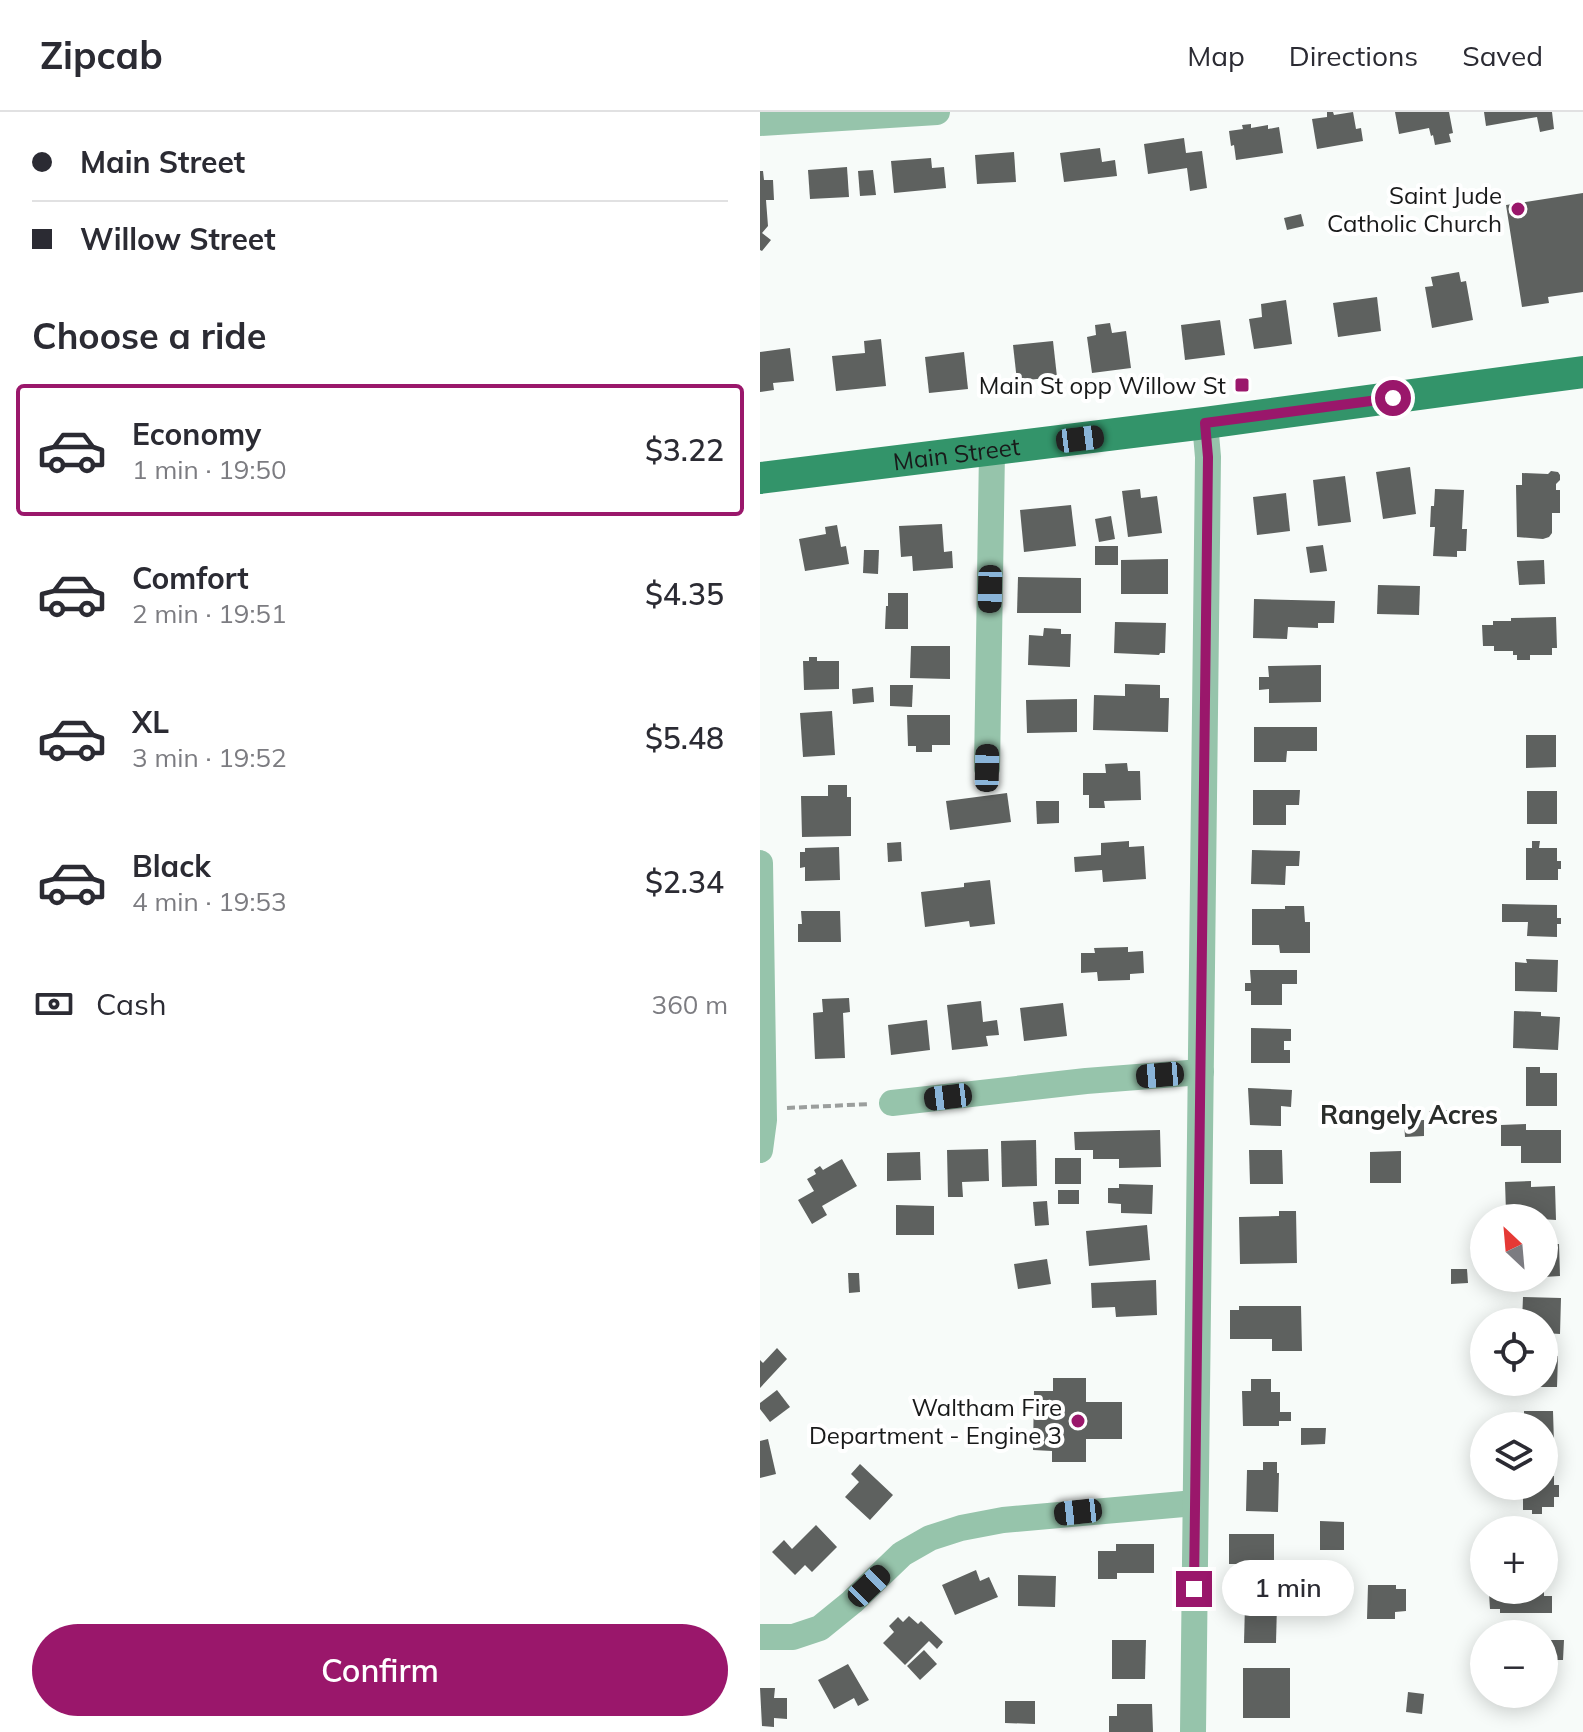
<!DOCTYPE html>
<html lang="en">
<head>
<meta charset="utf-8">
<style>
	body { margin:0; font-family:Mulish,sans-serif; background:#f7f7f7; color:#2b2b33; height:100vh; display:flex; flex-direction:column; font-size:30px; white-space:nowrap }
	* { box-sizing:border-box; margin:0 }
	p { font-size:26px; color:#7c7c81 }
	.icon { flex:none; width:44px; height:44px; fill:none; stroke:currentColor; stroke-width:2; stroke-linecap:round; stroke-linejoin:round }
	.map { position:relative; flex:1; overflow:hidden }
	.panel { display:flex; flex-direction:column; background:#fff; width:760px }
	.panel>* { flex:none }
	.top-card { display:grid; align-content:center; height:176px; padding:0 32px; background:#fff }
	.needle { width:52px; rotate:334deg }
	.controls { position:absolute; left:710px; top:1092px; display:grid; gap:16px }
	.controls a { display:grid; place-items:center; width:88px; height:88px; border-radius:50%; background:#fff; box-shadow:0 4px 20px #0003; font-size:40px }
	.end { position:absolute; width:36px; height:36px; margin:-18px; border:10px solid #9a176b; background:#fff; box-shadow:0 0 0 4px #fff }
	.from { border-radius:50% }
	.bubble { position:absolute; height:56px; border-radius:28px; background:#fff; box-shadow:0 4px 20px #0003; font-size:26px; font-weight:600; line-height:56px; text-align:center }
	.car { position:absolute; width:24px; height:48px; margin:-24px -12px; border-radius:10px; box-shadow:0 0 6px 2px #0007; background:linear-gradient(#222 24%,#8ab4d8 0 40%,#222 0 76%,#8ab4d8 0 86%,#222 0) }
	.top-card b { display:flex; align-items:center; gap:28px; height:76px; font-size:30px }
	.top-card b+b { border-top:2px solid #e1e1e2 }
	.top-card i { width:20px; height:20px; background:#2b2b33 }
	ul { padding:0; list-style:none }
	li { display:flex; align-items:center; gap:24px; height:132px; margin:0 16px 12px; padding:0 16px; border:4px solid transparent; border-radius:8px }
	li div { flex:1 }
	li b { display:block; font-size:30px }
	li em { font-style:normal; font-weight:600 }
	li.selected { border-color:#9a176b }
	li>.icon { width:72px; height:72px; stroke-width:1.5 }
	h2 { padding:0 32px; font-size:36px; line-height:96px }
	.pay { display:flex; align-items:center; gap:20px; height:88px; padding:0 32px; font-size:30px }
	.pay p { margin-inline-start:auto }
	.action { display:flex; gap:16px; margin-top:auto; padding:16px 32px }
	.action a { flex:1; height:92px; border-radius:48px; background:#9a176b; color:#fff; font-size:32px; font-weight:600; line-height:92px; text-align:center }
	header { display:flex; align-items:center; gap:48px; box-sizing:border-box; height:112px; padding:0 40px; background:#fff; border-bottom:2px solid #e1e1e2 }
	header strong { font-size:38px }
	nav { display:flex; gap:44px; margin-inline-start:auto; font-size:28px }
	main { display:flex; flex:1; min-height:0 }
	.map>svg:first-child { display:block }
	.building { fill:#5e615f }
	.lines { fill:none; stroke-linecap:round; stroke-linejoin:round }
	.path { stroke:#9b9e9d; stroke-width:4; stroke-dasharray:8 4; stroke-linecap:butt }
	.minor { stroke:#96c4ab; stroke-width:26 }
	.major { stroke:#33946a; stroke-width:32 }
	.route { stroke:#9a176b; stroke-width:10 }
	.poi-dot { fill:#9a176b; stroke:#fff; stroke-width:3 }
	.labels { text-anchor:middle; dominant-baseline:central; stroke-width:8; stroke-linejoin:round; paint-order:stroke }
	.poi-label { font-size:24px; fill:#191a1a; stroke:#fff; text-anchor:end }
	.street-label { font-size:24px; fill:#191a1a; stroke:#fff }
	.neighbourhood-label { font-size:26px; font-weight:bold; fill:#2a2d2b; stroke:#fff }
</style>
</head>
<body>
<header>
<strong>Zipcab</strong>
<nav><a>Map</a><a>Directions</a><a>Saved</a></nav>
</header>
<main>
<section class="panel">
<div class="top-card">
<b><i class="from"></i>Main Street</b>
<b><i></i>Willow Street</b>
</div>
<h2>Choose a ride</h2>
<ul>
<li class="selected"><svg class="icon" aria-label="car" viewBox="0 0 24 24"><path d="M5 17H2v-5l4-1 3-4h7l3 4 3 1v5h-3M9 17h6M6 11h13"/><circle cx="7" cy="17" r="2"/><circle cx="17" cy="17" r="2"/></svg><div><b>Economy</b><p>1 min · 19:50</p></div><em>$3.22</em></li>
<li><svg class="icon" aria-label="car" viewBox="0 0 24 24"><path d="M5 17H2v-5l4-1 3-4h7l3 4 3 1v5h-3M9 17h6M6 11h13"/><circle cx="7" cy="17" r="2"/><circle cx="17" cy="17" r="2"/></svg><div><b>Comfort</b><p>2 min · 19:51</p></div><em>$4.35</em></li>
<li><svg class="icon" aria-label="car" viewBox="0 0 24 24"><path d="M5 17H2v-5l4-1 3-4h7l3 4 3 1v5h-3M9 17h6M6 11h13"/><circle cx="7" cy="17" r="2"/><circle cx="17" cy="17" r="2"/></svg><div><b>XL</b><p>3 min · 19:52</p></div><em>$5.48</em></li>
<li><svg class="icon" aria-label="car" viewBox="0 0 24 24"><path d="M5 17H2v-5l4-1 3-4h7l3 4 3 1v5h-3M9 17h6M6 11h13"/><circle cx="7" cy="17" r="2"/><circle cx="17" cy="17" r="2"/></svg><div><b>Black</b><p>4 min · 19:53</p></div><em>$2.34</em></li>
</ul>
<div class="pay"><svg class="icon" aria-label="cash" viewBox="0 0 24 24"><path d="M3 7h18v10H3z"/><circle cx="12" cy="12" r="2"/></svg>Cash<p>360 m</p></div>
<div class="action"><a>Confirm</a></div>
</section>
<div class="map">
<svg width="823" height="1620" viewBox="0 0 823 1620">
	<rect width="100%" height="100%" fill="#f7fbf9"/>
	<g class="building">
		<path d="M567 0H573L574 3 593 0 596 17 601 16 603 29 557 37 552 7 567 5Z"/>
		<path d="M635 0H689L693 21 689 22 691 30 675 33 673 23 671 24 669 16 639 22Z"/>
		<path d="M724 0H792L794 17 780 20 777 5 726 14Z"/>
		<path d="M491 12V16L508 13V17L519 15 523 41 476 48 474 33 471 34 469 19 483 17 482 13Z"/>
		<path d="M424 26 426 41 442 39 447 76 430 79 427 56 388 62 384 32Z"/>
		<path d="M340 36 342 50 355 48 357 64 304 70 300 41Z"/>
		<path d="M254 40 256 70 217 72 215 43Z"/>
		<path d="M171 46 172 56 184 55 186 76 134 81 131 49Z"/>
		<path d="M87 55 89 85 50 87 48 58Z"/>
		<path d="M113 58 116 83 100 84 98 59Z"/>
		<path d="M0 59H3L4 68H13L14 88H6L8 114 2 121 11 128 2 139 0 138Z"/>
		<path d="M823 81V180L788 185 789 191 762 195 746 93Z"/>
		<path d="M541 102 544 114 527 118 524 106Z"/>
		<path d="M699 160 701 170 706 169 713 208 672 216 665 175 673 174 671 165Z"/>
		<path d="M617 185 621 219 578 225 573 191Z"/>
		<path d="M526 188 532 232 494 237 489 207 502 205 501 192Z"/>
		<path d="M460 208 465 243 425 248 421 213Z"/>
		<path d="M350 211 352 221 366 219 371 256 332 261 327 225 336 223 335 213Z"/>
		<path d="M121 227 126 274 76 279 72 244 105 241 104 229Z"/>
		<path d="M293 229 297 265 257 269 253 233Z"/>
		<path d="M30 236 34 269 13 271 14 278 0 280V240Z"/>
		<path d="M204 240 208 277 169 281 165 245Z"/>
		<path d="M650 355 656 402 623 407 616 360Z"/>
		<path d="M791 359 798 360 800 363V368L796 372V378H800V401H792V421L789 425 783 427 757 425 756 373H762V361L788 362Z"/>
		<path d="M585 364 591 410 558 414 553 368Z"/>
		<path d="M380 377 381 386 397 384 402 421 368 425 362 379Z"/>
		<path d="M675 377 704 378 702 417H707L706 439H697V445L673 444 675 415H670L671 394H674Z"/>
		<path d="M526 381 530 419 497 423 493 385Z"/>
		<path d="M311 393 316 434 264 440 260 398Z"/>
		<path d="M351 404 355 427 339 430 335 407Z"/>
		<path d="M182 412 184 440 192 439 193 456 153 459 152 444 141 445 139 414Z"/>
		<path d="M77 413 81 435 86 434 89 452 45 459 39 427 66 422 65 415Z"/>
		<path d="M563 433 567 459 550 461 546 435Z"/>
		<rect x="335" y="434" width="23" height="19"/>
		<path d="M104 438H119L118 462 103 461Z"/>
		<path d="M408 447V482H361V448Z"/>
		<path d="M784 448 785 472 759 473 757 449Z"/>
		<path d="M258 465 321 466V501H257Z"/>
		<path d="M618 473 660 474 659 503 617 502Z"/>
		<path d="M128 481H148V517H125L126 494H128Z"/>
		<path d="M494 487 575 489 574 511H558V516L528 515 527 527 493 526Z"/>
		<path d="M796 505 797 536H792V543H770V548H757V543H753V539H734V534H723L722 513H733V509H751V506Z"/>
		<path d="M355 510 406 511 405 541H400L399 543 354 541Z"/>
		<path d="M284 516 301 517V522H311L310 555 268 553 269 523 283 524Z"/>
		<path d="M151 534H190V567L150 566Z"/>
		<path d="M49 545H57V549H79V577L44 578 43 549H49Z"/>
		<path d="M561 553V590L509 591V577L499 578V565H509L508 554Z"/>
		<path d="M365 572 400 573V586H409L408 620 333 618 334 583 365 584Z"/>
		<path d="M130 573H153L152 595 130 594Z"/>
		<path d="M113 575 114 590 93 592 92 577Z"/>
		<path d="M317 587V620L267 621 266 588Z"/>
		<path d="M72 599 75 643 43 645 40 601Z"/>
		<path d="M147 603H190V633H172V640H156V634H148Z"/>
		<path d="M494 615H557V639H527L526 650H494Z"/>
		<path d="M766 623H796V655L766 656Z"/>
		<path d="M367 651 368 659H380L381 688 344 689 345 696H329V683H323V661H346L345 652Z"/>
		<path d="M68 673H87V685H91V724L42 725 41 684H68Z"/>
		<path d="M493 678H540L539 693H526V713H493Z"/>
		<rect x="767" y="679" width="30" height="33"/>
		<path d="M247 681 251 710 190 718 186 689Z"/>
		<path d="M276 689H299V711L277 712Z"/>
		<path d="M369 729V735L384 734 386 767 343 770 342 758 315 760 314 745 341 743V731Z"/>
		<path d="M772 729H780L779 736H797V749H801V757H798V768H766V736H772Z"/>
		<path d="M141 730 142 749 128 750 127 731Z"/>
		<path d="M79 735 80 768 45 769V755L40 756V740H45V736Z"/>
		<path d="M492 738 540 739 539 754H526L525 773 491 772Z"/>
		<path d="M230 768 235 812 210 815 209 809 165 815 161 780 204 775V771Z"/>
		<path d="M742 792 797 793V806H801V812H797V825L767 824 768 810H742Z"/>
		<path d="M525 794H544L545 810H550V841H520L519 833H492V797H525Z"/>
		<path d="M41 799H80L81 830H38V812H42Z"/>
		<path d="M368 835V840L383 839 384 861 370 862V868L338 869 337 860 321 861V841H335L334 836Z"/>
		<path d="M766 847 798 848 797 880 755 879V850L767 851Z"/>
		<path d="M490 858H537V872H522V893H491V879H485V871H491Z"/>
		<path d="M89 886 90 900 83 901 85 946 55 947 53 901 63 900 62 887Z"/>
		<path d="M221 889 223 910 237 908 239 923 226 924 228 934 192 938 187 893Z"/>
		<path d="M303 891 307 924 264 929 260 896Z"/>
		<path d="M754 899 781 900V904L800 905 798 938 753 936Z"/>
		<path d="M167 908 170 938 131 943 128 913Z"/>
		<path d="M491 916 531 917V929H524V938H530V951H491Z"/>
		<path d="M766 955H780V961H797V994H766Z"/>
		<path d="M488 976 532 978 531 995 521 994V1014L490 1013Z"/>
		<path d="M688 998V1009H670L669 999Z"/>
		<path d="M664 1008V1024L645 1025 644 1009Z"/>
		<path d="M766 1012V1018H801V1051H761V1034H741V1013Z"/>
		<path d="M400 1018 401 1055 359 1056V1047H333V1038H315L314 1020Z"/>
		<path d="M276 1028 277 1074 242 1075 241 1029Z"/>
		<path d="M228 1037 229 1069 202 1070 203 1085H188L187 1038Z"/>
		<path d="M489 1038H522L523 1072H490Z"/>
		<path d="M641 1039V1071H610V1040Z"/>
		<path d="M160 1040 161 1068 127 1069V1041Z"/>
		<rect x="295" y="1046" width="26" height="26"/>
		<path d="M82 1047 97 1074 62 1094 67 1103 52 1112 38 1088 54 1079 47 1067 56 1062 54 1058 60 1054 63 1058Z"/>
		<path d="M771 1069V1075L795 1074 796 1108 765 1106 764 1099 746 1100 745 1070Z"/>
		<path d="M359 1072 393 1073 392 1102 361 1101V1092L348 1091V1076H359Z"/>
		<rect x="298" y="1078" width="21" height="14"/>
		<path d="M287 1089 289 1113 275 1114 273 1090Z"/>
		<path d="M136 1093 174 1094V1123H136Z"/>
		<path d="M519 1099H536L537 1151 480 1152 479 1105 519 1104Z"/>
		<path d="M387 1113 390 1148 329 1154 326 1119Z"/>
		<path d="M784 1132H799L800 1164 784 1165Z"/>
		<path d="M287 1147 291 1172 258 1177 254 1152Z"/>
		<path d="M691 1157H707L708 1171 691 1172Z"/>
		<path d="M88 1161H99L100 1180 89 1181Z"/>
		<path d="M396 1168 397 1203 356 1205 355 1195 332 1196 331 1171Z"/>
		<path d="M763 1185 801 1186 800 1222 784 1221V1210H762Z"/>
		<path d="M479 1194H541L542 1239H512V1227H470V1198H479Z"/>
		<path d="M17 1236 27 1247 0 1276V1248L3 1251Z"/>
		<path d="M784 1243 798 1244 797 1275H763V1270H784Z"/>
		<path d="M293 1266H326V1290H362V1327H326V1350H292V1339L273 1338 274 1279H293Z"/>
		<path d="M491 1267H511V1280H520V1300H531V1309H519V1314H483L482 1279H491Z"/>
		<path d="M17 1278 30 1295 10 1310 0 1297V1291Z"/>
		<path d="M764 1299H793L794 1332H784V1314H764Z"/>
		<path d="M541 1316H566L565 1332 541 1333Z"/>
		<path d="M8 1327 16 1362 0 1366V1329Z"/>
		<path d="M503 1350H517V1361H519L518 1400 486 1399 487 1358H503Z"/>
		<path d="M100 1352 133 1383 110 1408 85 1385 99 1370 91 1362Z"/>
		<path d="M784 1364H794V1373H799V1385H794V1395H782V1402H772V1398H763V1374H784Z"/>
		<path d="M560 1409 584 1410V1438H560Z"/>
		<path d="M56 1413 77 1435 52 1460 45 1453 35 1463 12 1440 24 1428 32 1437Z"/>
		<rect x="469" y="1422" width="45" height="30"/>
		<path d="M356 1432H394V1461H357V1467H338V1439H356Z"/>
		<path d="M216 1458 220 1469 229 1465 238 1485 195 1503 182 1473Z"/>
		<path d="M258 1463 296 1464 295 1495 258 1494Z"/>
		<path d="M608 1473H636V1477H646V1499L635 1500V1507H607Z"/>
		<path d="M751 1478H784V1484H792V1501H740V1497H730L729 1481H751Z"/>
		<path d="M485 1492H517L516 1531H484Z"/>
		<path d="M149 1504 158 1512 161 1509 183 1530 177 1537 169 1529 145 1553 123 1531 134 1520 129 1514 138 1505 143 1510Z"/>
		<path d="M352 1528H386L385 1567H352Z"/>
		<path d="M784 1528H804L803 1548H795V1563L784 1562Z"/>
		<path d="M164 1538 177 1552 160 1568 147 1554Z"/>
		<path d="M88 1552 109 1588 98 1594 94 1586 74 1597 58 1568Z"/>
		<rect x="483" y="1556" width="47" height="50"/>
		<path d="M0 1576H15L14 1586H27V1607L14 1606V1615L2 1614Z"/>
		<path d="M648 1580 664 1582 662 1602 646 1600Z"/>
		<path d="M245 1589H275V1612L245 1611Z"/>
		<path d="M357 1592H392L393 1620H349V1604H357Z"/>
	</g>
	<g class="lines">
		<path class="path" d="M27 996 110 992"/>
		<g class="minor">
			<path d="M0 11 177 0"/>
			<path d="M227 656 232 339"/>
			<path d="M0 751 4 1008 0 1038"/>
			<path d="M132 991 326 969 441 960"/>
			<path d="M0 1525H33L60 1516 92 1490 142 1442 170 1426 201 1416 243 1408 435 1391"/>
			<path d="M433 1620 448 345 445 311"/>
		</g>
		<path class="major" id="s1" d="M0 366 445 311 823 260"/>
	</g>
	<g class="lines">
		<path class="route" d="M434 1477 448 345 445 311 633 286"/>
	</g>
	<g class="poi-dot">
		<circle cx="758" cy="97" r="8"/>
		<rect x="474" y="265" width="16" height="16" rx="4"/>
		<circle cx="318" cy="1309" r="8"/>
	</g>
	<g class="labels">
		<g class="poi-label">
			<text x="742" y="83">Saint Jude<tspan x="742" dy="28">Catholic Church</tspan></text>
			<text x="466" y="273">Main St opp Willow St</text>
			<text x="302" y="1295">Waltham Fire<tspan x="302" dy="28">Department - Engine 3</tspan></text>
		</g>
		<g class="street-label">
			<text stroke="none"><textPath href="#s1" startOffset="198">Main Street</textPath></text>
		</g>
		<g class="neighbourhood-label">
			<text x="649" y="1002">Rangely Acres</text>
		</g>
	</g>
</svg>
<div class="controls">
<a><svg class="needle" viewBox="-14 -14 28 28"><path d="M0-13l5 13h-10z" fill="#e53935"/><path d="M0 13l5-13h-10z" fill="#7c7c81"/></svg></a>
<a><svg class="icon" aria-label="locate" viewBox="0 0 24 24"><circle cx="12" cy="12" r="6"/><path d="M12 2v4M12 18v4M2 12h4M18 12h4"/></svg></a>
<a><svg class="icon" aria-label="layers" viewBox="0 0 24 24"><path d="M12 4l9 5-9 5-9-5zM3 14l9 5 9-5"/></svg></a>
<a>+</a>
<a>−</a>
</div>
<i class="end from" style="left:633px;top:286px"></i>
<i class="end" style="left:434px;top:1477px"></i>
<div class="bubble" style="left:462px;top:1448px;width:132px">1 min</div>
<i class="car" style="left:320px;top:327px;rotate:83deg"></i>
<i class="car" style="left:230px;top:477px;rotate:181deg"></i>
<i class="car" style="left:227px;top:656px;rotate:1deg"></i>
<i class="car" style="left:400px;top:963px;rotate:265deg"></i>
<i class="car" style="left:188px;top:985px;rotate:263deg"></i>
<i class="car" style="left:318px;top:1400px;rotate:264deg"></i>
<i class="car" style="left:109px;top:1474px;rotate:46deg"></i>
</div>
</main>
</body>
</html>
